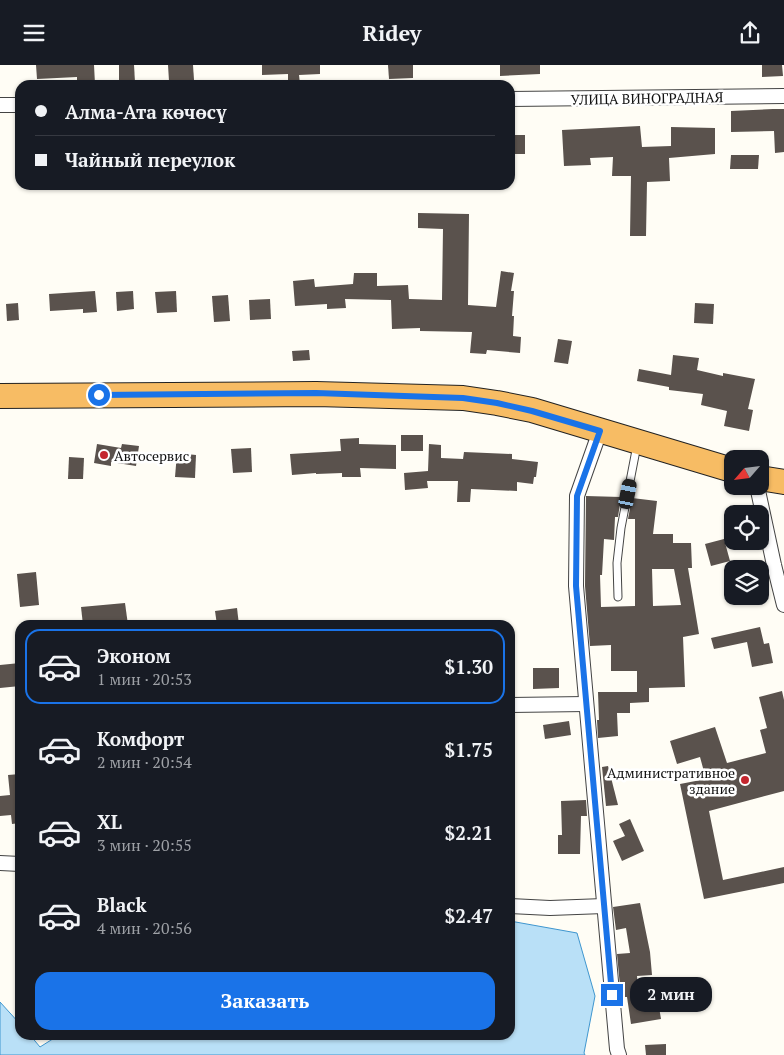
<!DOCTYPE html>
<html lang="ru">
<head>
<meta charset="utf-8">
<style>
	body { margin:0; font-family:"PT Serif",serif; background:#242831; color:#f1f3f6; height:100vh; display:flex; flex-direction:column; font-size:19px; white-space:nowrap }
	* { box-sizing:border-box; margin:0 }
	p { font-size:16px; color:#9ea1a6 }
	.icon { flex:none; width:28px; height:28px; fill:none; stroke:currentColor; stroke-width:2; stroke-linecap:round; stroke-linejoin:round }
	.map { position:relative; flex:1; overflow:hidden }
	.panel { position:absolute; left:15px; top:555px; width:500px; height:420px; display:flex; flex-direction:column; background:#171b24; border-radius:15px; box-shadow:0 1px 4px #0004 }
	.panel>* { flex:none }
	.banner { position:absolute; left:15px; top:15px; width:500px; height:110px; border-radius:15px; box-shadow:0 1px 4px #0004; display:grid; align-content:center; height:110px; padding:0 20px; background:#171b24 }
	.needle { width:32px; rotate:242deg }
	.tools { position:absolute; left:724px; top:385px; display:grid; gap:10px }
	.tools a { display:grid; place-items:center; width:45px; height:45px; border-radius:10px; background:#171b24; box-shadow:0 1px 4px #0004; font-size:25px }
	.end { position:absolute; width:22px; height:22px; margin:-11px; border:6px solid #1a73e8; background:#fff; box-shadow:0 0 0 2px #fff }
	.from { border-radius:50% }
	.bubble { position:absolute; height:35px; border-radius:15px; background:#171b24; box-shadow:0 1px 4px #0004; font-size:16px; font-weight:600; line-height:35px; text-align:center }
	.car { position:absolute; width:15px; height:30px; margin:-15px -8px; border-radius:6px; box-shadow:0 0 4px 1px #0007; background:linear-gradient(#222 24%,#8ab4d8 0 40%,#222 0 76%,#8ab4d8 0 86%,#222 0) }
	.banner b { display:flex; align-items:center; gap:18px; height:48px; font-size:19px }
	.banner b+b { border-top:1px solid #363941 }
	.banner i { width:12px; height:12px; background:#f1f3f6 }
	ul { padding:9px 0 0; list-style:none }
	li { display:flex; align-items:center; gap:15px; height:75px; margin:0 10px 8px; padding:0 10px; border:2px solid transparent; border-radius:15px }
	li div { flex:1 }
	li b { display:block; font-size:19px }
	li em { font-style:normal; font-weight:600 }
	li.active { border-color:#1a73e8 }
	li>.icon { width:45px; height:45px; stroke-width:1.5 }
	.button { display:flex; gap:10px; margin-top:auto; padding:10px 20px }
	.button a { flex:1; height:58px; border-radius:15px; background:#1a73e8; color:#fff; font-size:20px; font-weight:600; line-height:58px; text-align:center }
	header { display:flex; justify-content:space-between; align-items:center; height:65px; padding:0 20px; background:#171b24; font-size:22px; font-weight:600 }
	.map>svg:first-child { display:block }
	.water { fill:#b9e0f7; stroke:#3f96cf }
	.building { fill:#5a524d; fill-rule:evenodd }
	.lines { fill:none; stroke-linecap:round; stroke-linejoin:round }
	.service-casing { stroke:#444; stroke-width:9 }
	.minor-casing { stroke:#444; stroke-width:16 }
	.trunk-casing { stroke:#222; stroke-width:26 }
	.service { stroke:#fff; stroke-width:7 }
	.minor { stroke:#fff; stroke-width:14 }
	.trunk { stroke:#f7bc64; stroke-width:24 }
	.route { stroke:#1a73e8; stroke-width:6 }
	.poi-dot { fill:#c4262e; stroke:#fff; stroke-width:2 }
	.labels { text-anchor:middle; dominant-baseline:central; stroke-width:5; stroke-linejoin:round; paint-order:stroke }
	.street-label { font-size:14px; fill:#111; stroke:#fff }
	.poi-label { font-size:14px; fill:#111; stroke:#fff; text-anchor:start }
</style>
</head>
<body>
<header><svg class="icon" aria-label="menu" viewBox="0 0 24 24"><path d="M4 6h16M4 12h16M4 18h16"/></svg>Ridey<svg class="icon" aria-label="share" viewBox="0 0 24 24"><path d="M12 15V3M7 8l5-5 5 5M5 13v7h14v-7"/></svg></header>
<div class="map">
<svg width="784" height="990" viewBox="0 0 784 990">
	<rect width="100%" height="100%" fill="#fffdf5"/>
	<path class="water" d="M510 856 577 868 595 931 584 988 585 990H0V937L20 959V970H30L40 982 59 970H510Z"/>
	<g class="building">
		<path d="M36 0H94L95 19 77 20V12L37 14Z"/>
		<path d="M119 0H134L135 17 119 18Z"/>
		<path d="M168 0H193L194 15 169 16Z"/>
		<path d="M262 0H320V9L299 10 300 19 288 20V9L262 10Z"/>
		<path d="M388 0H413V13L389 14Z"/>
		<path d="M500 0H540V9L500 11Z"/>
		<path d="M762 0H782L783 11 762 12Z"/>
		<path d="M773 44H784V87L775 88 774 66 731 67V46Z"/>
		<path d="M640 61 642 82 671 81V62L715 63V89L669 93 670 116 647 117 646 171H630L631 111H612L613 92 590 93 591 100 564 101 562 65Z"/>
		<rect x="510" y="70" width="15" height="19"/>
		<path d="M731 90H759L758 104H730Z"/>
		<path d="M418 148 469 149 468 240 496 242 501 206 514 208 511 226H514L512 251H514L513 271 521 272 520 288 487 285 486 289 470 288 472 267 420 266V263L392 264 391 235 345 234 346 243 327 244V239L295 241 293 216 314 214 315 222 353 219 354 208H377V221L408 220 409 234 442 235 443 164 418 163Z"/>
		<path d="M95 226 97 247 83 248V244L50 246 49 229Z"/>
		<path d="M133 226 134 244 117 246 116 227Z"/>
		<path d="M176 226 177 247 157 248 155 227Z"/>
		<path d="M228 230 230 256 214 257 212 231Z"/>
		<path d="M270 234 271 254 250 255 249 235Z"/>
		<path d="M18 238 19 255 7 256 6 239Z"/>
		<path d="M695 238 714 239 713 259 694 258Z"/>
		<path d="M558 274 572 276 568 299 554 297Z"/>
		<path d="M309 285 310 295 293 296 292 286Z"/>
		<path d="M673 290 699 293 697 305 723 311V308L755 314 748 344 753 345 749 366 724 361 727 346 701 340 703 329 669 325V322L637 316 639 304 671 310Z"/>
		<rect x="401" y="370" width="22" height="16"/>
		<path d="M359 373V379L396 380V404L360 403 361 412H342V408L316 409V408L292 410 290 389 341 386 340 374Z"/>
		<path d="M97 379 121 383 122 379 139 381 136 401 111 397V401L94 398Z"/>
		<path d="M429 379 441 380V393L463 394 464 387 512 389V394L538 397 536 412H534L533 419 517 417V426L471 424 470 437H457L458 416H427L428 423 405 425 404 408 428 406Z"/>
		<path d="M251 383 252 407 233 408 231 384Z"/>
		<path d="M177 388 196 390 195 413 175 412Z"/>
		<path d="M69 392 84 393 83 414H68Z"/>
		<path d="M586 431 621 432 618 452H615L614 475 604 474 602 510H600L601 542 635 541V454H628L632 433 657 436 653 469H673V478H691L692 503H688L699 569 683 572 685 622 649 623V637L630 638V648H617L618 671 598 673 597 655H599L598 627H637V606H611V580L590 581 585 521ZM652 504H674L681 540 653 541Z"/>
		<path d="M724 474 730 496 711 501 705 479Z"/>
		<path d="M36 507 39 540 20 542 17 509Z"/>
		<path d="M125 538 128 560H83L81 542Z"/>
		<path d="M237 543 239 560H217L215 546Z"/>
		<path d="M760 562 764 579 769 578 773 598 752 602 747 577 714 584 711 573Z"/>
		<path d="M20 598V621L0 623V600Z"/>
		<path d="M533 603H559V623L533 624Z"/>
		<path d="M782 626 784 635V726L709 746 723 815 784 802V818L704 834 680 719 706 714 700 692 677 699 670 676 715 662 727 698 766 688 760 665 767 663 759 632Z"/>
		<path d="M569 656 571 670 545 674 543 660Z"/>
		<path d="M608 701 618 740 606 741 602 702Z"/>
		<path d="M20 709V758L12 759 11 750 0 751V731L10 730 8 710Z"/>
		<path d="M586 735 587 751H581L580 789H558V770H562L561 736Z"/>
		<path d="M630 754 644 786 622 796 613 776 625 771 619 759Z"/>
		<path d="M640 838 650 887 652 910 637 911 639 932 657 930 661 954 631 959 627 932H621L617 889 630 888 626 863 616 865 613 842Z"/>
		<path d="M666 979V990H646L645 980Z"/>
	</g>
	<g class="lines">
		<defs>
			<path id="service" d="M618 532 617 498 621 463 637 380"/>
			<g id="minor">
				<path d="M510 34 784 31"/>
				<path d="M0 40H20"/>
				<path d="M600 366 577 431 576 521 617 984 619 990"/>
				<path d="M757 421 774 500 784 540"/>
				<path d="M510 640 586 639"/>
				<path d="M0 798 20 799"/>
				<path d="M510 841 550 843 604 841"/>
			</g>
			<g id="trunk">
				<path d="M0 331 316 329 463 333 497 338 532 345 732 405"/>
				<path d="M760 413 784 417"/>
			</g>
		</defs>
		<use href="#service" class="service-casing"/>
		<use href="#minor" class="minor-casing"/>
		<use href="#trunk" class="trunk-casing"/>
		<use href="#service" class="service"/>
		<use href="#minor" class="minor"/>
		<use href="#trunk" class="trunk"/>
	</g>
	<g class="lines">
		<path class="route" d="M99 330 316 328 463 333 497 338 532 346 600 366 577 431 576 521 612 930"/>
	</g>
	<g class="poi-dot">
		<circle cx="104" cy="390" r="5"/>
		<circle cx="745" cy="715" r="5"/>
	</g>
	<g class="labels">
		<g class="street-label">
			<text transform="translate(647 33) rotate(-1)">УЛИЦА ВИНОГРАДНАЯ</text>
		</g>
		<g class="poi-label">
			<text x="114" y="390">Автосервис</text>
			<text x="735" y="707" text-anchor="end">Административное<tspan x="735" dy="16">здание</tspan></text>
		</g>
	</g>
</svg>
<div class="tools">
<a><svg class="needle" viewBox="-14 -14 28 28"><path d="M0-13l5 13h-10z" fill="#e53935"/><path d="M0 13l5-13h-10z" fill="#9ea1a6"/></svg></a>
<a><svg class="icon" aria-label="locate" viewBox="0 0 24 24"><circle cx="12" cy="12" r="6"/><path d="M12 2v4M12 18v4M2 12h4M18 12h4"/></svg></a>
<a><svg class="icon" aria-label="layers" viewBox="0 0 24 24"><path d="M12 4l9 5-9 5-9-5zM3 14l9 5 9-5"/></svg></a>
</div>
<i class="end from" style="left:99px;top:330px"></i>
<i class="end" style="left:612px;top:930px"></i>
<div class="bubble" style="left:630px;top:912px;width:82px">2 мин</div>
<i class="car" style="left:628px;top:429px;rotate:11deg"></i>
<div class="banner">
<b><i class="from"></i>Алма-Ата көчөсү</b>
<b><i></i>Чайный переулок</b>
</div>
<section class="panel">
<ul>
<li class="active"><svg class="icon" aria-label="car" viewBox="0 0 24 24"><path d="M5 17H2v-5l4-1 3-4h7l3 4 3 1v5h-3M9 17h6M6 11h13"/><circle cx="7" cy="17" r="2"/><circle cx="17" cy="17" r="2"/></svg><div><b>Эконом</b><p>1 мин · 20:53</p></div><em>$1.30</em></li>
<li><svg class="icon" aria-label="car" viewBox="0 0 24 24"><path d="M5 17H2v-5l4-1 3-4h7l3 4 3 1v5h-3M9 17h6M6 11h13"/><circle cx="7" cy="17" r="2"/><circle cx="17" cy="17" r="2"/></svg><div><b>Комфорт</b><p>2 мин · 20:54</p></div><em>$1.75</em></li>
<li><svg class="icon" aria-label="car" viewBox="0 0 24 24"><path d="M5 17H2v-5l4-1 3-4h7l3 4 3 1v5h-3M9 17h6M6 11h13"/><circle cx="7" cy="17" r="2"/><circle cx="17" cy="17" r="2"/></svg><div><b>XL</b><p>3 мин · 20:55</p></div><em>$2.21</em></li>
<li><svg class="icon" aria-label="car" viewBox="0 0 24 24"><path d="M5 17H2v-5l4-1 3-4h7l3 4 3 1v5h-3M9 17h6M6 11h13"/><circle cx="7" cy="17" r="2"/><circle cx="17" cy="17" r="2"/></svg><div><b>Black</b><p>4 мин · 20:56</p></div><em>$2.47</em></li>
</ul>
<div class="button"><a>Заказать</a></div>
</section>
</div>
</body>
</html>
